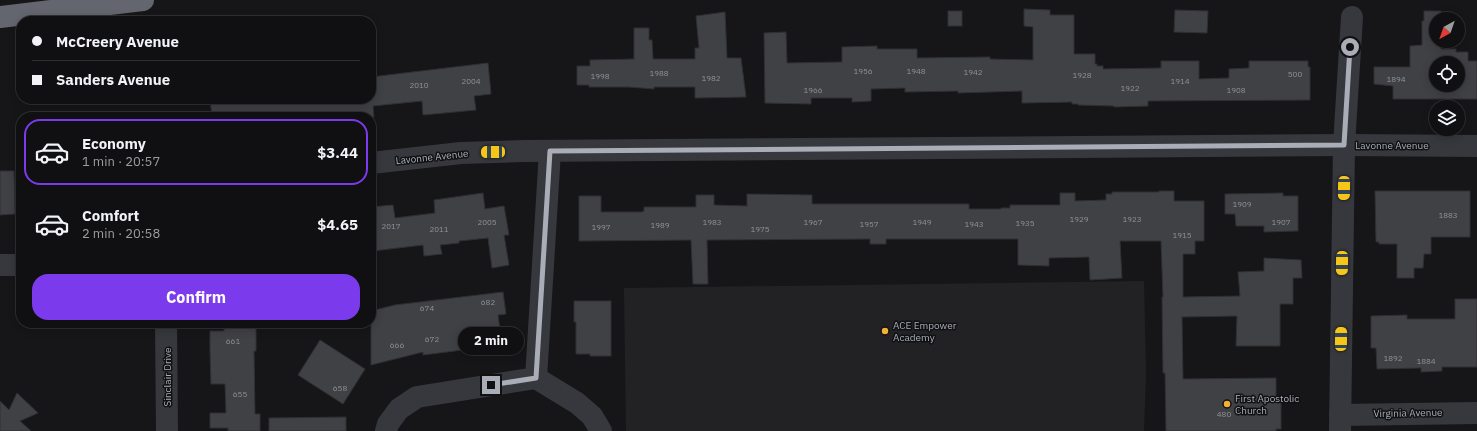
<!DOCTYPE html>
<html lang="en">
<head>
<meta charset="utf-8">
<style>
	body { margin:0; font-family:"IBM Plex Sans",sans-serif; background:#19191b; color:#f1f3f6; height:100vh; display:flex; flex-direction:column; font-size:15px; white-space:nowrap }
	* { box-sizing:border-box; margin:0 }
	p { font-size:13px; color:#9c9d9f }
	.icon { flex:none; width:22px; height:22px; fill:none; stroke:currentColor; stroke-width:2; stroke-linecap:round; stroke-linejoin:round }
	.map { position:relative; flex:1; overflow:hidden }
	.sheet { position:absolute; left:16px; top:112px; width:360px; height:216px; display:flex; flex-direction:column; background:#101012; border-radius:16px; box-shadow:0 2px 10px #0003,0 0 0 1px #303032 }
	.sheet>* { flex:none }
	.banner { position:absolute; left:16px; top:16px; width:360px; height:88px; border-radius:16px; box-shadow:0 2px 10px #0003,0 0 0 1px #303032; display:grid; align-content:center; height:88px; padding:0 16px; background:#101012 }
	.needle { width:26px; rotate:220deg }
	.buttons { position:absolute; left:1429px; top:12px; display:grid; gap:8px }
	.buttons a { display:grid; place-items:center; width:36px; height:36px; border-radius:50%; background:#101012; box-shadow:0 2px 10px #0003,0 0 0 1px #303032; font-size:20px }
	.end { position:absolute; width:18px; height:18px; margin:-9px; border:5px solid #a8adb8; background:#111; box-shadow:0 0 0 2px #111 }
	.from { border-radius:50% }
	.bubble { position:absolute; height:28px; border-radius:14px; background:#101012; box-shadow:0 2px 10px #0003,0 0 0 1px #303032; font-size:13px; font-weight:700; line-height:28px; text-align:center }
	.car { position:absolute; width:12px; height:24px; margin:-12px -6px; border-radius:5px; box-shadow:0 0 3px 1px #0007; background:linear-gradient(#f5c518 24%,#345 0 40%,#f5c518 0 76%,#345 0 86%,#f5c518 0) }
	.banner b { display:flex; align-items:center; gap:14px; height:38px; font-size:15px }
	.banner b+b { border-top:1px solid #303032 }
	.banner i { width:10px; height:10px; background:#f1f3f6 }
	ul { padding:7px 0 0; list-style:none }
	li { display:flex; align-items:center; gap:12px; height:66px; margin:0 8px 6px; padding:0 8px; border:2px solid transparent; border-radius:16px }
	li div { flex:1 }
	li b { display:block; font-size:15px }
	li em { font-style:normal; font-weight:700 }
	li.on { border-color:#7c3aed }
	li>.icon { width:36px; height:36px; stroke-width:1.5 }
	.primary-button { display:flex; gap:8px; margin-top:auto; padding:8px 16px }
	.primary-button a { flex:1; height:46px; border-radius:16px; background:#7c3aed; color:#fff; font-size:16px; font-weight:700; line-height:46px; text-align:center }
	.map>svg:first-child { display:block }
	.built { fill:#222225 }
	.building { fill:#404145; stroke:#303034; fill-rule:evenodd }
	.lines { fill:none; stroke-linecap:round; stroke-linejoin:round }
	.minor { stroke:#37383d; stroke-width:22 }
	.highway { stroke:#63666e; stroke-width:22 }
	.route { stroke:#a8adb8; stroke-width:5 }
	.poi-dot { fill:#f2b134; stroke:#111113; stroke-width:1.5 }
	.labels { text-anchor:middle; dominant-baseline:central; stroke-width:3; stroke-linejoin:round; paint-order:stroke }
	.number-label { font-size:8px; fill:#8e929b }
	.street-label { font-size:10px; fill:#a8adb8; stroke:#111113 }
	.poi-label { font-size:10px; fill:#a8adb8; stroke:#111113; text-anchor:start }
</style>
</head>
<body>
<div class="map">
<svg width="1477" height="431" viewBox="0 0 1477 431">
	<rect width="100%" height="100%" fill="#161618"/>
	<path class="built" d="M1144 281 1146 374 1144 431H626L624 288Z"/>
	<g class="building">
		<path d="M1024 9 1050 10V15H1074V54H1095V64H1097V66H1103V69L1161 68V61H1199V79L1229 78V69L1249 68V61H1308V67H1310V100L1148 101V106L1114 107V106L1078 105V104H1072V102L1022 103V91L958 93V91L905 92V88L871 89V101L852 102V98H811V104L765 103 764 33 786 32 787 63 842 62V47L877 46V49H917V58L990 57V59L1033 60V27L1024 26Z"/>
		<path d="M1175 10 1208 11 1207 33 1174 32Z"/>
		<rect x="948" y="11" width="14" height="15"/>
		<path d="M1424 11H1441V19H1436V41H1441V49H1456V52H1468V61H1477V99H1393V86L1374 84V67H1410V46L1422 45V21H1424ZM1436 63H1458V85H1436Z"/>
		<path d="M725 12 727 58H741L746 97 695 98V87H654V89L629 87H589V85H577V66H590V60L634 59V28H649V40H652L653 59H695V48H699L696 16Z"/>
		<path d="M488 63 491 94 474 96 476 110 423 115 422 101 373 106 374 117H328L327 112 276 117H212L210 99H371V77Z"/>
		<path d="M0 171H14L15 214 0 215Z"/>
		<path d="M1159 191H1174V201H1204V241H1195V254H1183V297L1240 296 1238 272 1264 271V258L1301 260 1302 278H1293V304H1280V346H1236L1237 316 1182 317 1183 379 1276 378V399H1281V429H1276V431H1166L1165 373H1163L1162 297H1163L1161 241H1120L1122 278 1090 280 1089 257 1049 258V266L1018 265V239H886V244H870V239L707 240 708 284H693L691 240 579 241V196H601V212H642L644 211V207H696V195H714V205L747 206V194L812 195V204H969V209H1001V208H1010V205H1060V193H1075V201L1106 200V194H1112V192H1159Z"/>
		<path d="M1375 191H1470V237H1431V254H1424L1423 268H1414V278H1397V244H1379V242H1376Z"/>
		<path d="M483 193 485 209 504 206 509 235H504L509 265 492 268 488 238 459 241V243L440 245 442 254 424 256 423 245 373 251 371 233V207L393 205 395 218 435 213 434 200Z"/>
		<path d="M1283 193V196H1298V231L1264 232V226H1236L1235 214H1225V194Z"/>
		<path d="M503 292 506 314 498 315 502 345 423 355V352L371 365V311L395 305Z"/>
		<path d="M1455 299H1477V367H1442V371L1421 372V368L1377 369 1376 348H1371V316L1407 315V319H1455Z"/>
		<path d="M574 301H611V356H590V354H576V322H574Z"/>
		<path d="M224 323H256V351H254L255 414H260V431H228V428H210V413H226L225 384H211L210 351V331H224Z"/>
		<path d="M320 340 365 369 343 404 298 375Z"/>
		<path d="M17 393 38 413 20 421 31 431H0V401L9 410Z"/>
		<path d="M346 417V431H269V418Z"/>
	</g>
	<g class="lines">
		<g class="minor">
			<path d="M371 163 461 153 525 151 1344 145 1477 146"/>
			<path d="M0 265H21"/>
			<path d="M166 323 167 431"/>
			<path d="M536 378 550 151"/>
			<path d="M536 378 577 403 592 416 601 431"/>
			<path d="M1340 415 1477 413"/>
			<path d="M386 431 388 424 399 409 417 397 536 378"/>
			<path d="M1340 431 1344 145 1352 17"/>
		</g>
		<path class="highway" d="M0 17 143 0"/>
	</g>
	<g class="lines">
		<path class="route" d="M491 385 536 378 550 151 1344 145 1350 47"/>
	</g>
	<g class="poi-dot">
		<circle cx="885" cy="331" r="4"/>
		<circle cx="1227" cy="404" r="4"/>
	</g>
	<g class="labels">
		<g class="number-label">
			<text x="863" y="71">1956</text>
			<text x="916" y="71">1948</text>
			<text x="973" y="72">1942</text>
			<text x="659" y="73">1988</text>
			<text x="1295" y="74">500</text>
			<text x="1082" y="75">1928</text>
			<text x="600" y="76">1998</text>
			<text x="711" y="78">1982</text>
			<text x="1396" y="79">1894</text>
			<text x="471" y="81">2004</text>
			<text x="1180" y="81">1914</text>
			<text x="419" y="85">2010</text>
			<text x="1130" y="88">1922</text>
			<text x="813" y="90">1966</text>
			<text x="1236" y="90">1908</text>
			<text x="1242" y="204">1909</text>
			<text x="1448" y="215">1883</text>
			<text x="1079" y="219">1929</text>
			<text x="1132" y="219">1923</text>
			<text x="487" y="222">2005</text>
			<text x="712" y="222">1983</text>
			<text x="813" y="222">1967</text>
			<text x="922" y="222">1949</text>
			<text x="1281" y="222">1907</text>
			<text x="1025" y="223">1935</text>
			<text x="869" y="224">1957</text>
			<text x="974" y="224">1943</text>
			<text x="660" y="225">1989</text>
			<text x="391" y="226">2017</text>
			<text x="601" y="227">1997</text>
			<text x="439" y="229">2011</text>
			<text x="760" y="229">1975</text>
			<text x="1182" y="235">1915</text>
			<text x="488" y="302">682</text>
			<text x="427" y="308">674</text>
			<text x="432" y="339">672</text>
			<text x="233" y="341">661</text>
			<text x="397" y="345">666</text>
			<text x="1393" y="358">1892</text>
			<text x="1426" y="361">1884</text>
			<text x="340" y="388">658</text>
			<text x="240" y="394">655</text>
			<text x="1224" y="414">480</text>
		</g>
		<g class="street-label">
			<text x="1392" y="145">Lavonne Avenue</text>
			<text transform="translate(432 157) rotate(-6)">Lavonne Avenue</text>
			<text transform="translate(167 377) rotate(-90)">Sinclair Drive</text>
			<text transform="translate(1408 413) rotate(-1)">Virginia Avenue</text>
		</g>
		<g class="poi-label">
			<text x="893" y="325">ACE Empower<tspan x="893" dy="12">Academy</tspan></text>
			<text x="1235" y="398">First Apostolic<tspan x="1235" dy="12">Church</tspan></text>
		</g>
	</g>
</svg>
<div class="buttons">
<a><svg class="needle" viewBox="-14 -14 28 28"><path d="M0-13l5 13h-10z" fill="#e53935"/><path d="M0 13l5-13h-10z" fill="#9c9d9f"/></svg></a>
<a><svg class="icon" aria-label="locate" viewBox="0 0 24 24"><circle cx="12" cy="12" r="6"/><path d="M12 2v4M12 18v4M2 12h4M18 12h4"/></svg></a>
<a><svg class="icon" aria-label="layers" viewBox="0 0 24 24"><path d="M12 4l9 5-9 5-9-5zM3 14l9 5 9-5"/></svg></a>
</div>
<i class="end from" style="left:1350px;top:47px"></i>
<i class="end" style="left:491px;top:385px"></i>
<div class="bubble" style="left:458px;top:327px;width:66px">2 min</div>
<i class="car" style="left:493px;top:152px;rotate:269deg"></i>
<i class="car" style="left:1344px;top:188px;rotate:181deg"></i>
<i class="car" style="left:1342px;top:263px;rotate:181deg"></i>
<i class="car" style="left:1341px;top:339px;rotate:1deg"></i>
<div class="banner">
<b><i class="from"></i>McCreery Avenue</b>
<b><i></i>Sanders Avenue</b>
</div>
<section class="sheet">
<ul>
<li class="on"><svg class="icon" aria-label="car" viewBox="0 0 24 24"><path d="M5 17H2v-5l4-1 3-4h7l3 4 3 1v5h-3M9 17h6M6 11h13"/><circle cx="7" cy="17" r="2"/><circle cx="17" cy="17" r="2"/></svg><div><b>Economy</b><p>1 min · 20:57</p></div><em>$3.44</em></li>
<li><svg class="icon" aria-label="car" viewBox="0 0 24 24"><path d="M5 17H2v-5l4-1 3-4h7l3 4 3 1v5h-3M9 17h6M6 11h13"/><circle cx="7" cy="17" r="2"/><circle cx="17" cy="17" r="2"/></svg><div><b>Comfort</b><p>2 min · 20:58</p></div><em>$4.65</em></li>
</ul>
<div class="primary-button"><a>Confirm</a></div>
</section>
</div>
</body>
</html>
